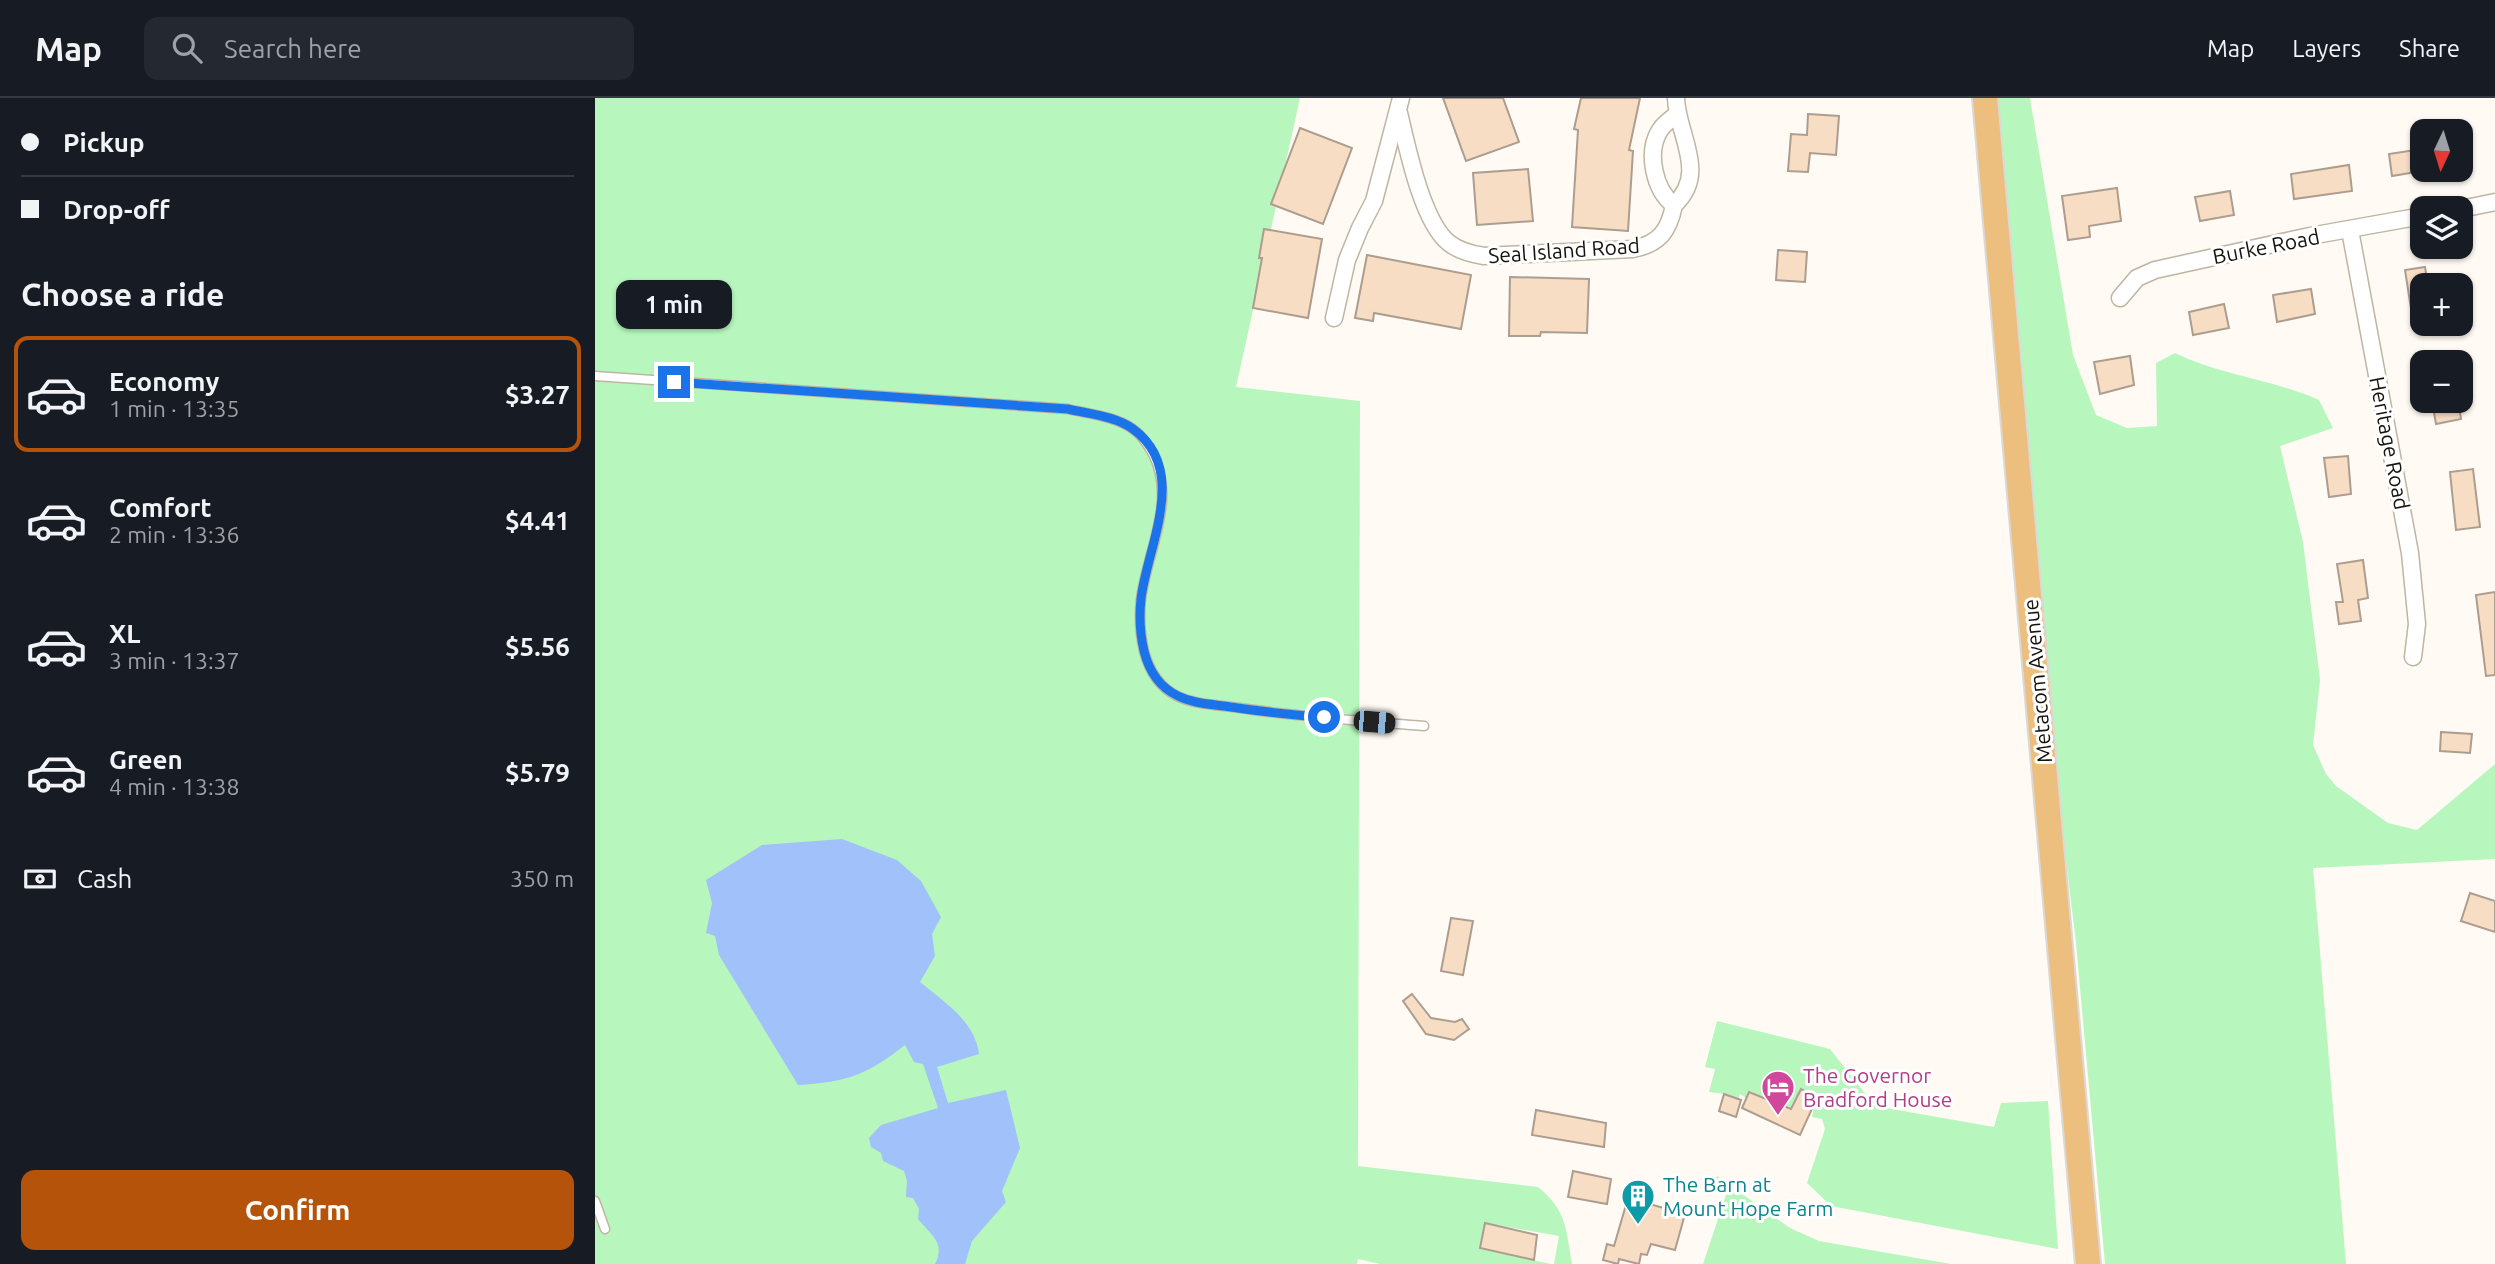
<!DOCTYPE html>
<html lang="en">
<head>
<meta charset="utf-8">
<style>
	body { margin:0; font-family:Ubuntu,sans-serif; background:#242831; color:#f1f3f6; height:100vh; display:flex; flex-direction:column; font-size:26px; white-space:nowrap }
	* { box-sizing:border-box; margin:0 }
	p { font-size:23px; color:#9ea1a6 }
	.icon { flex:none; width:38px; height:38px; fill:none; stroke:currentColor; stroke-width:2; stroke-linecap:round; stroke-linejoin:round }
	.map { position:relative; flex:1; overflow:hidden }
	.side { display:flex; flex-direction:column; background:#171b24; width:595px }
	.side>* { flex:none }
	.guide { display:grid; align-content:center; height:154px; padding:0 21px; background:#171b24 }
	.needle { width:46px; rotate:184deg }
	.controls { position:absolute; left:1815px; top:21px; display:grid; gap:14px }
	.controls a { display:grid; place-items:center; width:63px; height:63px; border-radius:14px; background:#171b24; box-shadow:0 2px 5px #0004; font-size:35px }
	.end { position:absolute; width:32px; height:32px; margin:-16px; border:9px solid #1a73e8; background:#fff; box-shadow:0 0 0 4px #fff }
	.from { border-radius:50% }
	.bubble { position:absolute; height:49px; border-radius:14px; background:#171b24; box-shadow:0 2px 5px #0004; font-size:23px; font-weight:700; line-height:49px; text-align:center }
	.car { position:absolute; width:21px; height:42px; margin:-21px -10px; border-radius:9px; box-shadow:0 0 5px 2px #0007; background:linear-gradient(#222 24%,#8ab4d8 0 40%,#222 0 76%,#8ab4d8 0 86%,#222 0) }
	.guide b { display:flex; align-items:center; gap:24px; height:66px; font-size:26px }
	.guide b+b { border-top:2px solid #363941 }
	.guide i { width:18px; height:18px; background:#f1f3f6 }
	ul { padding:0; list-style:none }
	li { display:flex; align-items:center; gap:21px; height:116px; margin:0 14px 10px; padding:0 7px; border:4px solid transparent; border-radius:14px }
	li div { flex:1 }
	li b { display:block; font-size:26px }
	li em { font-style:normal; font-weight:700 }
	li.on { border-color:#b45309 }
	li>.icon { width:63px; height:63px; stroke-width:1.5 }
	h2 { padding:0 21px; font-size:32px; line-height:84px }
	.pay { display:flex; align-items:center; gap:18px; height:77px; padding:0 21px; font-size:26px }
	.pay p { margin-inline-start:auto }
	.button { display:flex; gap:14px; margin-top:auto; padding:14px 21px }
	.button a { flex:1; height:80px; border-radius:14px; background:#b45309; color:#fff; font-size:28px; font-weight:700; line-height:80px; text-align:center }
	header { display:flex; align-items:center; gap:42px; box-sizing:border-box; height:98px; padding:0 35px; background:#171b24; border-bottom:2px solid #363941 }
	header strong { font-size:33px }
	nav { display:flex; gap:38px; margin-inline-start:auto; font-size:24px }
	.search { width:490px; height:63px; background:#242831; display:flex; align-items:center; gap:18px; box-sizing:border-box; padding:0 24px; border-radius:14px; color:#9ea1a6; font-size:26px }
	main { display:flex; flex:1; min-height:0 }
	.map>svg:first-child { display:block }
	.green { fill:#b7f7bd }
	.water { fill:#a0c1f9 }
	.building { fill:#f8ddc5; stroke:#ad9d8f; stroke-width:2 }
	.lines { fill:none; stroke-linecap:round; stroke-linejoin:round }
	.service-casing { stroke:#bfb5a3; stroke-width:11 }
	.minor-casing { stroke:#bfb5a3; stroke-width:19 }
	.primary-casing { stroke:#dad9d8; stroke-width:28 }
	.service { stroke:#fff; stroke-width:8 }
	.minor { stroke:#fff; stroke-width:16 }
	.primary { stroke:#ecbf7e; stroke-width:24 }
	.route { stroke:#1a73e8; stroke-width:9 }
	.labels { text-anchor:middle; dominant-baseline:central; stroke-width:6; stroke-linejoin:round; paint-order:stroke }
	.street-label { font-size:21px; fill:#16120c; stroke:#fff }
	.hotel-label { font-size:21px; fill:#b23c85; stroke:#fff; text-anchor:start }
	.culture-label { font-size:21px; fill:#0d838f; stroke:#fff; text-anchor:start }
</style>
</head>
<body>
<header>
<strong>Map</strong>
<div class="search"><svg class="icon" aria-label="search" viewBox="0 0 24 24"><circle cx="10" cy="10" r="6"/><path d="M15 15l6 6"/></svg>Search here</div>
<nav><a>Map</a><a>Layers</a><a>Share</a></nav>
</header>
<main>
<section class="side">
<div class="guide">
<b><i class="from"></i>Pickup</b>
<b><i></i>Drop-off</b>
</div>
<h2>Choose a ride</h2>
<ul>
<li class="on"><svg class="icon" aria-label="car" viewBox="0 0 24 24"><path d="M5 17H2v-5l4-1 3-4h7l3 4 3 1v5h-3M9 17h6M6 11h13"/><circle cx="7" cy="17" r="2"/><circle cx="17" cy="17" r="2"/></svg><div><b>Economy</b><p>1 min · 13:35</p></div><em>$3.27</em></li>
<li><svg class="icon" aria-label="car" viewBox="0 0 24 24"><path d="M5 17H2v-5l4-1 3-4h7l3 4 3 1v5h-3M9 17h6M6 11h13"/><circle cx="7" cy="17" r="2"/><circle cx="17" cy="17" r="2"/></svg><div><b>Comfort</b><p>2 min · 13:36</p></div><em>$4.41</em></li>
<li><svg class="icon" aria-label="car" viewBox="0 0 24 24"><path d="M5 17H2v-5l4-1 3-4h7l3 4 3 1v5h-3M9 17h6M6 11h13"/><circle cx="7" cy="17" r="2"/><circle cx="17" cy="17" r="2"/></svg><div><b>XL</b><p>3 min · 13:37</p></div><em>$5.56</em></li>
<li><svg class="icon" aria-label="car" viewBox="0 0 24 24"><path d="M5 17H2v-5l4-1 3-4h7l3 4 3 1v5h-3M9 17h6M6 11h13"/><circle cx="7" cy="17" r="2"/><circle cx="17" cy="17" r="2"/></svg><div><b>Green</b><p>4 min · 13:38</p></div><em>$5.79</em></li>
</ul>
<div class="pay"><svg class="icon" aria-label="cash" viewBox="0 0 24 24"><path d="M3 7h18v10H3z"/><circle cx="12" cy="12" r="2"/></svg>Cash<p>350 m</p></div>
<div class="button"><a>Confirm</a></div>
</section>
<div class="map">
<svg width="1900" height="1166" viewBox="0 0 1900 1166">
	<rect width="100%" height="100%" fill="#fffaf3"/>
	<g class="green">
		<path d="M0 0H705L641 289 765 303 763 1068 943 1089C972 1112 971 1132 977 1166H959L964 1138 890 1125 885 1151 956 1166H785L763 1161 762 1166H0Z"/>
		<path d="M1400 0H1435L1478 257 1501 317 1532 330 1562 328 1561 265 1580 255C1627 278 1677 281 1724 302L1738 330 1685 348 1708 444 1725 582 1718 647 1731 676 1741 688 1793 725 1822 732 1900 666V761L1718 770 1751 1166H1510L1481 845 1450 586Z"/>
		<path d="M1122 923 1235 951 1280 1008 1399 1029 1406 1005 1453 1003 1463 1151 1236 1108 1212 1085 1230 1031 1227 1021 1217 1019 1221 1000 1196 1011 1154 994 1151 1000 1145 996 1143 1001 1129 996 1114 994 1120 971 1110 969Z"/>
		<path d="M1122 1078 1195 1130 1224 1143 1356 1166H1108L1131 1097 1114 1088Z"/>
	</g>
	<path class="water" d="M247 741 302 762 326 783 346 819 337 836 340 858 325 884C349 904 380 923 384 956L342 969 353 1005 411 992 425 1050 407 1093 411 1104 377 1143 370 1166H340C351 1145 336 1137 323 1121L324 1111 318 1100 311 1099 312 1083 309 1073 288 1063 286 1055 276 1049 274 1040 286 1027 343 1010 328 966 319 964 310 947C272 977 252 984 203 987L124 857 120 838 111 835 117 805 111 782 167 747Z"/>
	<g class="building">
		<path d="M848 0H908L924 44 871 63Z"/>
		<path d="M986 0H1045L1034 52 1038 53 1033 133 977 129 983 32 979 31Z"/>
		<path d="M1213 16 1244 18 1241 57 1215 55 1213 74 1193 73 1196 36 1212 37Z"/>
		<path d="M705 30 757 50 728 126 676 106Z"/>
		<path d="M1827 51V73L1797 78 1794 56Z"/>
		<path d="M1754 67 1757 93 1699 101 1696 76Z"/>
		<path d="M933 71 938 123 882 127 878 75Z"/>
		<path d="M1522 90 1526 123 1494 128 1495 139 1473 142 1467 98Z"/>
		<path d="M1635 93 1639 117 1605 123 1600 99Z"/>
		<path d="M669 131 727 141 713 220 658 210 667 160H664Z"/>
		<path d="M1183 152 1212 154 1210 184 1181 182Z"/>
		<path d="M772 157 876 177 866 231 779 215 778 223 760 220Z"/>
		<path d="M1830 169 1833 187H1827V229L1819 230 1810 172Z"/>
		<path d="M915 179 994 181 992 235 946 234 945 238H914Z"/>
		<path d="M1716 191 1720 216 1682 224 1678 197Z"/>
		<path d="M1629 206 1634 230 1598 237 1594 214Z"/>
		<path d="M1535 258 1539 287 1505 296 1499 264Z"/>
		<path d="M1837 303H1863L1866 321 1841 326Z"/>
		<path d="M1753 358 1756 396 1734 399 1729 360Z"/>
		<path d="M1878 371 1885 429 1861 432 1855 374Z"/>
		<path d="M1768 462 1773 500 1763 502 1766 523 1744 526 1741 504H1748L1742 466Z"/>
		<path d="M1900 494V577L1891 578 1881 497Z"/>
		<path d="M1846 634 1877 636 1875 655 1845 653Z"/>
		<path d="M1875 795 1900 803V834L1866 823Z"/>
		<path d="M856 820 878 823 868 877 846 873Z"/>
		<path d="M817 896 836 920 860 924 867 921 874 931 859 942 831 936 808 903Z"/>
		<path d="M1206 991 1222 1000 1205 1037 1147 1010 1154 994 1196 1011Z"/>
		<path d="M1129 996 1146 1002 1141 1019 1124 1013Z"/>
		<path d="M941 1012 1011 1025 1009 1049 937 1037Z"/>
		<path d="M978 1073 1016 1081 1012 1106 973 1099Z"/>
		<path d="M1033 1100 1090 1116 1080 1152 1056 1146 1052 1157 1046 1156 1044 1166 1024 1161 1023 1166 1008 1162 1012 1146 1019 1148Z"/>
		<path d="M890 1125 942 1137 939 1162 885 1150Z"/>
	</g>
	<g class="lines">
		<defs>
			<g id="service">
				<path d="M0 278 473 311C494 316 520 318 538 331 547 337 553 347 558 356 582 403 552 453 546 501 544 519 545 536 549 553 554 572 564 589 582 598 601 607 624 607 645 610 706 619 768 623 829 628"/>
				<path d="M0 1103 10 1131"/>
			</g>
			<g id="minor">
				<path d="M804 15C812 48 827 124 854 145 864 153 876 156 889 158L1038 151C1064 146 1074 133 1079 107 1059 92 1051 54 1065 32 1069 26 1076 21 1081 17"/>
				<path d="M1079 107C1114 75 1082 37 1081 0"/>
				<path d="M1866 111 1900 104"/>
				<path d="M1755 132 1815 455 1822 526 1818 559"/>
				<path d="M1525 200 1542 180 1560 172 1715 138 1827 118"/>
				<path d="M739 220 752 162 765 130 779 103 806 0"/>
			</g>
			<path id="primary" d="M1390 0 1493 1166"/>
		</defs>
		<use href="#service" class="service-casing"/>
		<use href="#minor" class="minor-casing"/>
		<use href="#primary" class="primary-casing"/>
		<use href="#service" class="service"/>
		<use href="#minor" class="minor"/>
		<use href="#primary" class="primary"/>
	</g>
	<g class="lines">
		<path class="route" d="M79 284 473 311C494 316 520 318 538 331 595 372 552 449 546 501 544 519 545 536 549 553 554 573 564 589 583 598 597 605 613 606 629 608 662 613 696 617 729 619"/>
	</g>
	<defs>
		<symbol id="hotel-pin" viewBox="-11 -11 22 30"><path d="M0 17L-7.5 6A9.5 9.5 0 1 1 7.5 6Z" fill="#d1479c" stroke="#fff"/><path d="M-6-4.5h1.5V1H6V5H4.5V3h-9V5H-6ZM-4 0a1.8 1.8 0 1 1 3.6 0ZM.5 0V-2.5h3Q6-2.5 6 0Z" fill="#fff"/></symbol>
		<symbol id="building-pin" viewBox="-11 -11 22 30"><path d="M0 17L-7.5 6A9.5 9.5 0 1 1 7.5 6Z" fill="#0f9aa8" stroke="#fff"/><path d="M-4-6H4V6H1V3H-1V6H-4ZM-2.5-4.3h1.7v1.8h-1.7ZM.8-4.3h1.7v1.8H.8ZM-2.5-1h1.7V.8h-1.7ZM.8-1h1.7V.8H.8Z" fill="#fff"/></symbol>
	</defs>
	<g fill-rule="evenodd">
		<use href="#hotel-pin" x="1164" y="970" width="38" height="52"/>
		<use href="#building-pin" x="1024" y="1079" width="38" height="52"/>
	</g>
	<g class="labels">
		<g class="street-label">
			<text transform="translate(1671 148) rotate(-11)">Burke Road</text>
			<text transform="translate(969 152) rotate(-4)">Seal Island Road</text>
			<text transform="translate(1795 345) rotate(79)">Heritage Road</text>
			<text transform="translate(1442 583) rotate(-95)">Metacom Avenue</text>
		</g>
		<g class="hotel-label">
			<text x="1208" y="977">The Governor<tspan x="1208" dy="24">Bradford House</tspan></text>
		</g>
		<g class="culture-label">
			<text x="1068" y="1086">The Barn at<tspan x="1068" dy="24">Mount Hope Farm</tspan></text>
		</g>
	</g>
</svg>
<div class="controls">
<a><svg class="needle" viewBox="-14 -14 28 28"><path d="M0-13l5 13h-10z" fill="#e53935"/><path d="M0 13l5-13h-10z" fill="#9ea1a6"/></svg></a>
<a><svg class="icon" aria-label="layers" viewBox="0 0 24 24"><path d="M12 4l9 5-9 5-9-5zM3 14l9 5 9-5"/></svg></a>
<a>+</a>
<a>−</a>
</div>
<i class="end from" style="left:729px;top:619px"></i>
<i class="end" style="left:79px;top:284px"></i>
<div class="bubble" style="left:21px;top:182px;width:116px">1 min</div>
<i class="car" style="left:779px;top:624px;rotate:95deg"></i>
</div>
</main>
</body>
</html>
